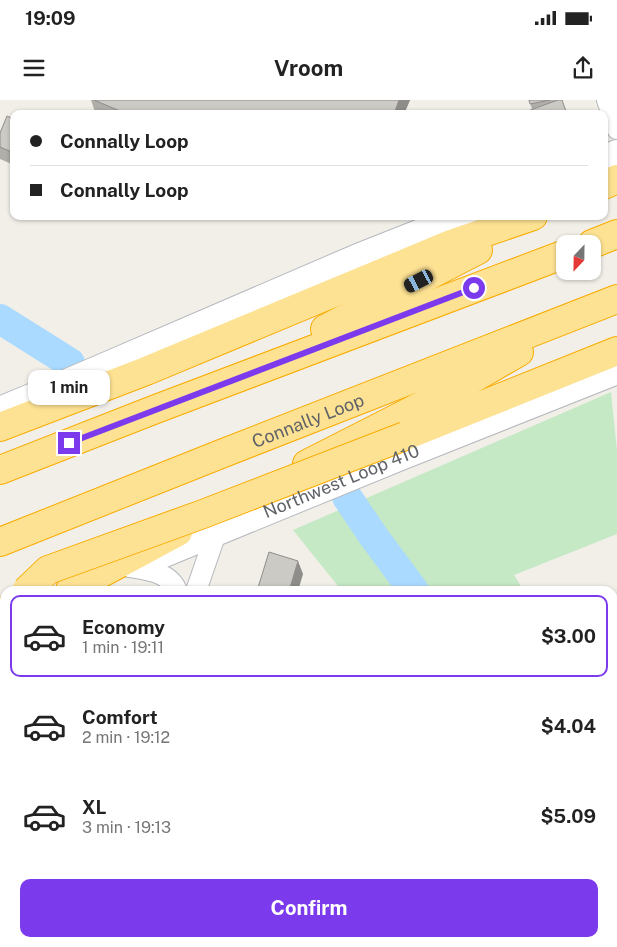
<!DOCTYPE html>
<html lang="en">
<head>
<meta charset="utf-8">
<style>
	body { margin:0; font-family:"Public Sans",sans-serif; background:#f6f6f6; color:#222; height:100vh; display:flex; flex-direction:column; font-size:19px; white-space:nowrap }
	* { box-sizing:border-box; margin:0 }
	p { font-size:16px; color:#767676 }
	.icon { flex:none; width:28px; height:28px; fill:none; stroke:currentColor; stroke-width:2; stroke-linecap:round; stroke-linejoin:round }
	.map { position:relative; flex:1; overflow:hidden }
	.sheet { position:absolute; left:0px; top:486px; width:618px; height:361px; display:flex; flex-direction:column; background:#fff; border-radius:15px 15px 0 0; box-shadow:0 1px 4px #0004 }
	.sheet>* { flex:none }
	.banner { position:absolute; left:10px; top:10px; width:598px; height:110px; border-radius:10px; box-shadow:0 1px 4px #0004; display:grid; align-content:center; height:110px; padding:0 20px; background:#fff }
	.needle { width:32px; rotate:202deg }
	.tools { position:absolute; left:556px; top:135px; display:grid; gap:10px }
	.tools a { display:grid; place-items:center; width:45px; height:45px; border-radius:10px; background:#fff; box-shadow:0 1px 4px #0004; font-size:25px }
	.end { position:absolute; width:22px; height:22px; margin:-11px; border:6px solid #7c3aed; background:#fff; box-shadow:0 0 0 2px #fff }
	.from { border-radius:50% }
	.bubble { position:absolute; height:35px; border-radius:10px; background:#fff; box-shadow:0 1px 4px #0004; font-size:16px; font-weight:700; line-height:35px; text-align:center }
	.car { position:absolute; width:15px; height:30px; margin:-15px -8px; border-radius:6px; box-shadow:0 0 4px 1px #0007; background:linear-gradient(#222 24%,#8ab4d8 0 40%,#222 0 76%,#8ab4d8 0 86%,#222 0) }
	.banner b { display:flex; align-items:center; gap:18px; height:48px; font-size:19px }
	.banner b+b { border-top:1px solid #e0e0e0 }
	.banner i { width:12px; height:12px; background:#222 }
	ul { padding:9px 0 0; list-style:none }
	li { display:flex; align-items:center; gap:15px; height:82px; margin:0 10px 8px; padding:0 10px; border:2px solid transparent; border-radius:10px }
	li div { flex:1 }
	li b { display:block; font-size:19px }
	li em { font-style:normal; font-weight:700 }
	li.current { border-color:#7c3aed }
	li>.icon { width:45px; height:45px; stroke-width:1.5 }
	.button { display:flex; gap:10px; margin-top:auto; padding:10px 20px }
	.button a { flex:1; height:58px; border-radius:10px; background:#7c3aed; color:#fff; font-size:20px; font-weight:700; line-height:58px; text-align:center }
	.status { display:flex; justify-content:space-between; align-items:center; height:35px; padding:0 25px; background:#fff; direction:ltr }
	.status svg { height:14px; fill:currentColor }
	header { display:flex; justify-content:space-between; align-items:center; height:65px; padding:0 20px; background:#fff; font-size:22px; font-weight:700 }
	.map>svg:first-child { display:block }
	.green { fill:#c5e8c5 }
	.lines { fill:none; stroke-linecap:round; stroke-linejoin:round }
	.river { stroke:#aadaff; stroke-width:30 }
	.street-casing { stroke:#b5b8bc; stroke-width:22 }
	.secondary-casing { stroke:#b6babf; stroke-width:30 }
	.highway-casing { stroke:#f9ab00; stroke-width:30 }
	.street { stroke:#fff; stroke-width:20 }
	.secondary { stroke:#fff; stroke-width:28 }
	.highway { stroke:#fde293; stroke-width:28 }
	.highway-bridge-casing { stroke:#f9ab00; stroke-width:30; stroke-linecap:butt }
	.highway-bridge { stroke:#fde293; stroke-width:28 }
	.wall { fill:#afaea9 }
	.shaded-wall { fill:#8f8d8a }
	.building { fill:#cccac5; stroke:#8f8d8a }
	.route { stroke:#7c3aed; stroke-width:6 }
	.labels { text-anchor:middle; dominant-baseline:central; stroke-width:4.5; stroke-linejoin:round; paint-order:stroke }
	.street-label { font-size:18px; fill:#5f6368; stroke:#fff }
</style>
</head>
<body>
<div class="status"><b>19:09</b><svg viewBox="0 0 49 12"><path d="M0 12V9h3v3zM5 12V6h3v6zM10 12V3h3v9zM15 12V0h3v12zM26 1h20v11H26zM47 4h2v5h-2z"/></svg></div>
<header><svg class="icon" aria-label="menu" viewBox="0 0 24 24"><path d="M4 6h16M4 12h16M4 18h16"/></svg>Vroom<svg class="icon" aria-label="share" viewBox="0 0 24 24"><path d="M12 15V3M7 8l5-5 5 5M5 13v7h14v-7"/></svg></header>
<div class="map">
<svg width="617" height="847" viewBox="0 0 617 847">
	<rect width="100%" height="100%" fill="#f1efe8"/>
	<g class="green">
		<path d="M611 292 617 351V434L514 475 524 491H342L293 430Z"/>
		<path d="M613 575 617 577V682L612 680Z"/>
	</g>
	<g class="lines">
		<g class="river">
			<path d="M0 219 70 263"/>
			<path d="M347 397 374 437 414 491"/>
			<path d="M612 637 617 638"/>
		</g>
		<defs>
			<g id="street">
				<path d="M607 0 617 29"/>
				<path d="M129 467C147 470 170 472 177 491"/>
				<path d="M196 491 216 433"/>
				<path d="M84 847 85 842"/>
			</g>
			<g id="secondary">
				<path d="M604 59 617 54"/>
				<path d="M0 311 77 279 358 158 464 116"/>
				<path id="s1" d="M142 462 398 357 617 270"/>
			</g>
			<g id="highway">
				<path d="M604 85 617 79"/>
				<path d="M592 144 617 134"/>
				<path d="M325 229 478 150"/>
				<path d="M0 327 146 271 451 144 533 116"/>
				<path d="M405 336 617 251"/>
				<path d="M307 364 460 286 519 252"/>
				<path d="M0 370 156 309 565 154"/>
				<path id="s2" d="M0 442 221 354 617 199"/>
				<path d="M70 490 178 432"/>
				<path d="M0 512 5 511"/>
			</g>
		</defs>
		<use href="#street" class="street-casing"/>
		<use href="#secondary" class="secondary-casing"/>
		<use href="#highway" class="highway-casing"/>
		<use href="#street" class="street"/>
		<use href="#secondary" class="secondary"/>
		<use href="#highway" class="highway"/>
		<defs>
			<path id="highway-bridge" d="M26 491 48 470 203 414 405 336"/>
		</defs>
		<use href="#highway-bridge" class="highway-bridge-casing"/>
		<use href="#highway-bridge" class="highway-bridge"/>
	</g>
	<g class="wall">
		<path d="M91 0H410L404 14H99L95 12Z"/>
		<path d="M529 0H556L557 1 532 9Z"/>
		<path d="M14 19V65L0 59V33Z"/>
		<path d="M5 666V796L0 795V674Z"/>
		<path d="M168 842H208L207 847H182Z"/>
	</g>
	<g class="shaded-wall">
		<path d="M399 0H410L404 14H394Z"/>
		<path d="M298 461 303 474 298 491H289Z"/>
		<path d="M31 842H39V847H30Z"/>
		<path d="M201 842H208L207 847H202Z"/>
	</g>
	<g class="building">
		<path d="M94 0H399L394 14H127Z"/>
		<path d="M529 0H550L530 4Z"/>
		<path d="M558 0H562L567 14H526L525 12Z"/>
		<path d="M7 16 14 19V53L0 47V33Z"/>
		<path d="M269 452 298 461 289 491H257Z"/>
		<path d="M3 665 5 666V784L0 782V674Z"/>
		<path d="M0 821 5 822V842H31L30 847H0Z"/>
	</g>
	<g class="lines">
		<path class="route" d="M69 343 474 188"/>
	</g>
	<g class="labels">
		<g class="street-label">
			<text stroke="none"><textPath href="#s2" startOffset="331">Connally Loop</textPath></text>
			<text stroke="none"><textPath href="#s1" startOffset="215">Northwest Loop 410</textPath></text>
		</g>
	</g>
</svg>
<div class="tools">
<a><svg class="needle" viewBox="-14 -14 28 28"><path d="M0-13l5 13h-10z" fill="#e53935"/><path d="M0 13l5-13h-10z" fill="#767676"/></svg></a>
</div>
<i class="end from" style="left:474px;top:188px"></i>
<i class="end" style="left:69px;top:343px"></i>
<div class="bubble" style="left:28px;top:270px;width:82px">1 min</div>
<i class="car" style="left:419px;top:181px;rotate:243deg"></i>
<div class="banner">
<b><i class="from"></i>Connally Loop</b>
<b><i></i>Connally Loop</b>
</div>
<section class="sheet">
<ul>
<li class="current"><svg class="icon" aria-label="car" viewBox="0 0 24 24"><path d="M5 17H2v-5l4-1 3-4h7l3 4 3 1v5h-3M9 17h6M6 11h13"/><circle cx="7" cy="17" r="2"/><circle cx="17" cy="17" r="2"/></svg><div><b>Economy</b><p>1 min · 19:11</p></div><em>$3.00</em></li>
<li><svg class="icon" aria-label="car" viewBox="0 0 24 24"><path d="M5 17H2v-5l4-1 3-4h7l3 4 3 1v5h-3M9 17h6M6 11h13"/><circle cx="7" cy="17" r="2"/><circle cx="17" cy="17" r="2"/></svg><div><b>Comfort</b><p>2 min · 19:12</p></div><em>$4.04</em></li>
<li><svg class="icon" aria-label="car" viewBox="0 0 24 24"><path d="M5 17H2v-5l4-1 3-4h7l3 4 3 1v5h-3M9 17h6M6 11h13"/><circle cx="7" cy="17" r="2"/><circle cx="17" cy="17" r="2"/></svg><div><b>XL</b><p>3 min · 19:13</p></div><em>$5.09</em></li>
</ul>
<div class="button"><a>Confirm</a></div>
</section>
</div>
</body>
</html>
